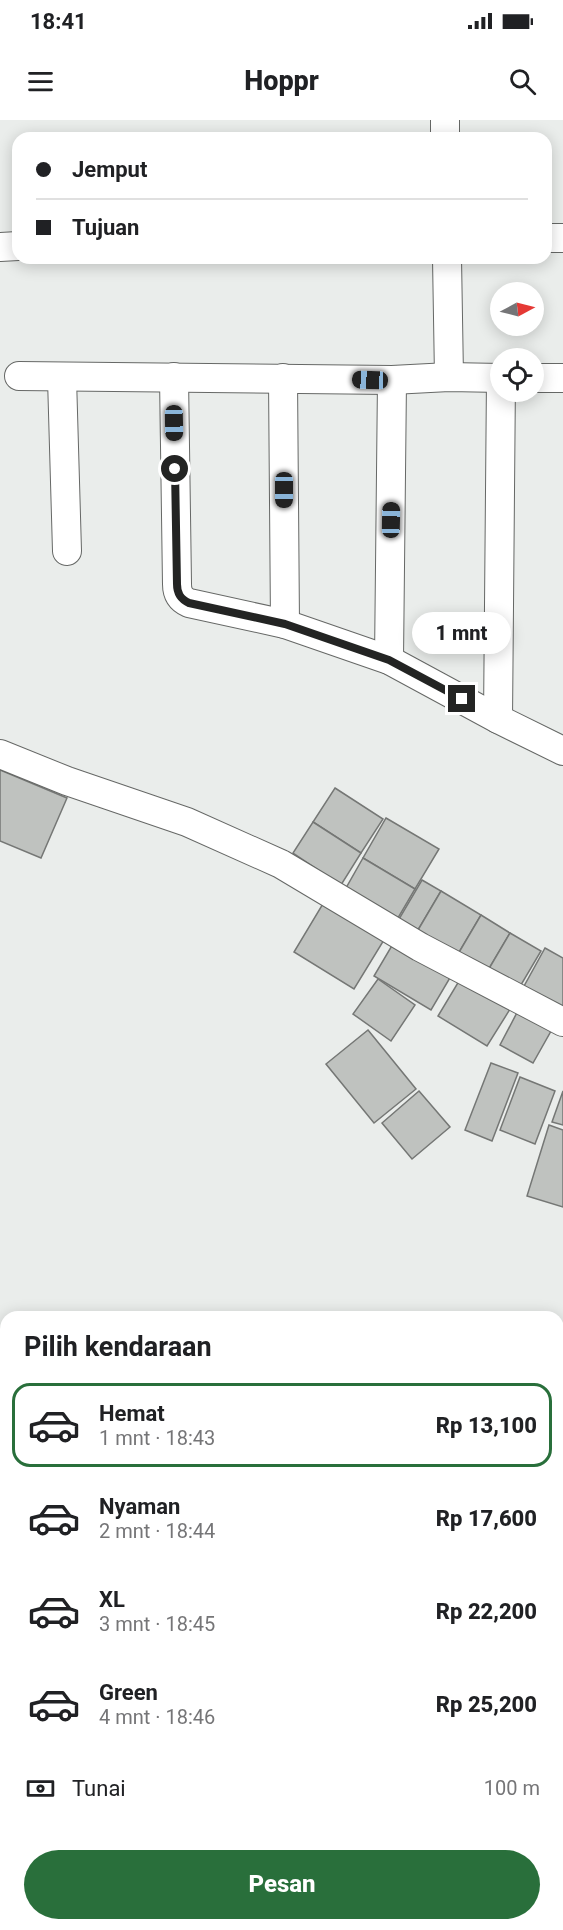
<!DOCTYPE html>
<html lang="id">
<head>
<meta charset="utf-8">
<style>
	body { margin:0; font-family:Roboto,sans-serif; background:#f6f6f6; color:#202124; height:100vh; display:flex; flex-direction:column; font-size:22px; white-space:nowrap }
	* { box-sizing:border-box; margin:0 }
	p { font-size:20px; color:#757577 }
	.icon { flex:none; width:33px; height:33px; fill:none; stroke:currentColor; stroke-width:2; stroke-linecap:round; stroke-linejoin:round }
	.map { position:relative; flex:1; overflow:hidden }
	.drawer { position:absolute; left:0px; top:1191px; width:564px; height:620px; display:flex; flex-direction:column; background:#fff; border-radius:18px 18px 0 0; box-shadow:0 3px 15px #0003 }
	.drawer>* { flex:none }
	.top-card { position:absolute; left:12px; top:12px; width:540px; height:132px; border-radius:18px; box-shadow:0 3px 15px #0003; display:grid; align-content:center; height:132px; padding:0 24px; background:#fff }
	.needle { width:39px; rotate:83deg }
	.fabs { position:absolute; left:490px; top:162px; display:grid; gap:12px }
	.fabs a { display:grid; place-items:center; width:54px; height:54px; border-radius:50%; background:#fff; box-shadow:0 3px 15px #0003; font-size:30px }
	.end { position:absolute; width:27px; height:27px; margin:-14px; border:8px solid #232423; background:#fff; box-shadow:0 0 0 3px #fff }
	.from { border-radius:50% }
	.bubble { position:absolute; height:42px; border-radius:21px; background:#fff; box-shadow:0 3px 15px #0003; font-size:20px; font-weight:800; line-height:42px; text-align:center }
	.car { position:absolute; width:18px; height:36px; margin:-18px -9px; border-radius:8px; box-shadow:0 0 4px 2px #0007; background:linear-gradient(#222 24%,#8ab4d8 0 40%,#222 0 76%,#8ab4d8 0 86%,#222 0) }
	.top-card b { display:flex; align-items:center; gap:21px; height:57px; font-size:22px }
	.top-card b+b { border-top:2px solid #e0e0e0 }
	.top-card i { width:15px; height:15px; background:#202124 }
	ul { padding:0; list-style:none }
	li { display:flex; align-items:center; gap:18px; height:84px; margin:0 12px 9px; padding:0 12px; border:3px solid transparent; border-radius:18px }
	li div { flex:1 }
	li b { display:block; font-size:22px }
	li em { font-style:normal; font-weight:800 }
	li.current { border-color:#296f3b }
	li>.icon { width:54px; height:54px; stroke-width:1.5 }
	h2 { padding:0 24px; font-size:27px; line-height:72px }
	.pay { display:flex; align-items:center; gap:15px; height:66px; padding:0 24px; font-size:22px }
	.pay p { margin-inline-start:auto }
	.primary-button { display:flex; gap:12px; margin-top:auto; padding:12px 24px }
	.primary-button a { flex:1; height:69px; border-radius:36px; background:#296f3b; color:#fff; font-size:24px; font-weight:800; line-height:69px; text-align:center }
	.status { display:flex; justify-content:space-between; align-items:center; height:42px; padding:0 30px; background:#fff; direction:ltr }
	.status svg { height:16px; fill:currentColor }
	header { display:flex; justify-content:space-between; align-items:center; height:78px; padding:0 24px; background:#fff; font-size:27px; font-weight:800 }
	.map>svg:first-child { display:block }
	.building { fill:#bfc2bf; stroke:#757775; stroke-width:1.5 }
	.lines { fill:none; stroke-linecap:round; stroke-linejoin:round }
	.minor-casing { stroke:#666866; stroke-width:30 }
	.minor { stroke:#fff; stroke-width:28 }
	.route { stroke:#232423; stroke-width:8 }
</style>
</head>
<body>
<div class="status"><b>18:41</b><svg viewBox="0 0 49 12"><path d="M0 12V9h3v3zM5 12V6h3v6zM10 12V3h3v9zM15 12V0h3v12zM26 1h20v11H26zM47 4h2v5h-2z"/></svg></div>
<header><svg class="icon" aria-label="menu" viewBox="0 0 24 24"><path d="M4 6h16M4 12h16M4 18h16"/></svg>Hoppr<svg class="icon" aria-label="search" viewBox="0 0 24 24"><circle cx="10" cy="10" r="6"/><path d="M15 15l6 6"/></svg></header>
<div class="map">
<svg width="563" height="1810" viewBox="0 0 563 1810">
	<rect width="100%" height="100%" fill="#eaedeb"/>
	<g class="building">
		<path d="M0 650 67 678 41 738 0 721Z"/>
		<path d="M335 668 383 699 361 733 313 702Z"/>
		<path d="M386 698 439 729 415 769 363 738Z"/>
		<path d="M313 702 361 733 341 765 293 733Z"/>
		<path d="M363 738 415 769 398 798 346 768Z"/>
		<path d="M422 760 441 771 418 810 399 799Z"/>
		<path d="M441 771 481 795 458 834 418 810Z"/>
		<path d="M327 777 387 815 354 869 294 832Z"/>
		<path d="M481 795 510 813 487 852 458 834Z"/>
		<path d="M510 813 541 831 518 870 487 852Z"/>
		<path d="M397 817 454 851 431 890 374 856Z"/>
		<path d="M545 828 563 838V891L523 868Z"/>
		<path d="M462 856 512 886 487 926 438 896Z"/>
		<path d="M378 859 415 885 391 921 353 894Z"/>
		<path d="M521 885 555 904 533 943 500 925Z"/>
		<path d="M368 910 416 969 374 1003 326 944Z"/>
		<path d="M491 943 518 953 492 1021 465 1010Z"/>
		<path d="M520 957 555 971 535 1024 500 1010Z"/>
		<path d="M419 971 450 1007 412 1039 382 1003Z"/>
		<path d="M563 971V1005L552 1002Z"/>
		<path d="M549 1005 563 1010V1087L527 1076Z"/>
	</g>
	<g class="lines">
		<defs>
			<g id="minor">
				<path d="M445 0V18"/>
				<path d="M546 118H563"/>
				<path d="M0 127 18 126"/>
				<path d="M447 138 449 257"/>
				<path d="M19 256 392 260 449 257 501 258"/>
				<path d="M174 257 177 464C177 473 180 479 189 483L285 504 389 540 498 599 563 631"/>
				<path d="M62 258 67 431"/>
				<path d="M283 258 285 504"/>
				<path d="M534 258H563"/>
				<path d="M389 540 392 260"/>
				<path d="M498 599 501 258"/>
				<path d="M0 634 67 661 187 702 281 744 420 827 563 902"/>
				<path d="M0 1241 6 1252"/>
				<path d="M0 1412 6 1414"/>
				<path d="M0 1568 6 1554"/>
				<path d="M558 1710 563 1712"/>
				<path d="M503 1804 517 1810"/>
			</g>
		</defs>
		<use href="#minor" class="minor-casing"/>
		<use href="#minor" class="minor"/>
	</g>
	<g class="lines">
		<path class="route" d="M175 349 177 464C177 473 180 479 189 483L285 504 389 540 462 579"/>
	</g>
</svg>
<div class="fabs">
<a><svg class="needle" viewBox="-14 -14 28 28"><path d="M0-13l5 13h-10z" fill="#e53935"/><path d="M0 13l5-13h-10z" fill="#757577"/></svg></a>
<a><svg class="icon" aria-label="locate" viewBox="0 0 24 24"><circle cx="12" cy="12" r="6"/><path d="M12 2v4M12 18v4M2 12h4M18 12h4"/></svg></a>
</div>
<i class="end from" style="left:175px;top:349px"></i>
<i class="end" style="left:462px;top:579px"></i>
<div class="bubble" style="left:412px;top:492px;width:99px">1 mnt</div>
<i class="car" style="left:370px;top:260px;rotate:272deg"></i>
<i class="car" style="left:174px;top:303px;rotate:179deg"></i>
<i class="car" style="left:284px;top:370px;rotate:180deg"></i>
<i class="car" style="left:391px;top:400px;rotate:1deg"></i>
<div class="top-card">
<b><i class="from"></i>Jemput</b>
<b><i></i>Tujuan</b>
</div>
<section class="drawer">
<h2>Pilih kendaraan</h2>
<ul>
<li class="current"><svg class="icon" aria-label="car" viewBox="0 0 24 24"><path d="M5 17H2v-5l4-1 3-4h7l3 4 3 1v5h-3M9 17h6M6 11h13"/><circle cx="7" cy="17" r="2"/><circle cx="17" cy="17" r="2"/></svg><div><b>Hemat</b><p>1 mnt · 18:43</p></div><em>Rp 13,100</em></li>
<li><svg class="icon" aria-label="car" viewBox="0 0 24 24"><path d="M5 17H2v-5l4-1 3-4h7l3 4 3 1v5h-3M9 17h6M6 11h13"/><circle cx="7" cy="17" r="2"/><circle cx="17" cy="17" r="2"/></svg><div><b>Nyaman</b><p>2 mnt · 18:44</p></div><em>Rp 17,600</em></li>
<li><svg class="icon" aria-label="car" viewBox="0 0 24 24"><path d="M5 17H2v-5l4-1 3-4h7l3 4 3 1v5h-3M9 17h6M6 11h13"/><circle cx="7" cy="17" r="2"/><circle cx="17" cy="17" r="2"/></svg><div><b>XL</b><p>3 mnt · 18:45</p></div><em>Rp 22,200</em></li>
<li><svg class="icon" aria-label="car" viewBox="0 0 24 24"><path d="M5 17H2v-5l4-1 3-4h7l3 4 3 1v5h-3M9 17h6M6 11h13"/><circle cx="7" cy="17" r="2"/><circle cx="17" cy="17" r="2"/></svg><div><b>Green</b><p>4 mnt · 18:46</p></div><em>Rp 25,200</em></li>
</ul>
<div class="pay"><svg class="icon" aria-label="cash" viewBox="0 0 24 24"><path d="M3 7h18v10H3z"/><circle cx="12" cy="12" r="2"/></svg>Tunai<p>100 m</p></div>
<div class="primary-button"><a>Pesan</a></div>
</section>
</div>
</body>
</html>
